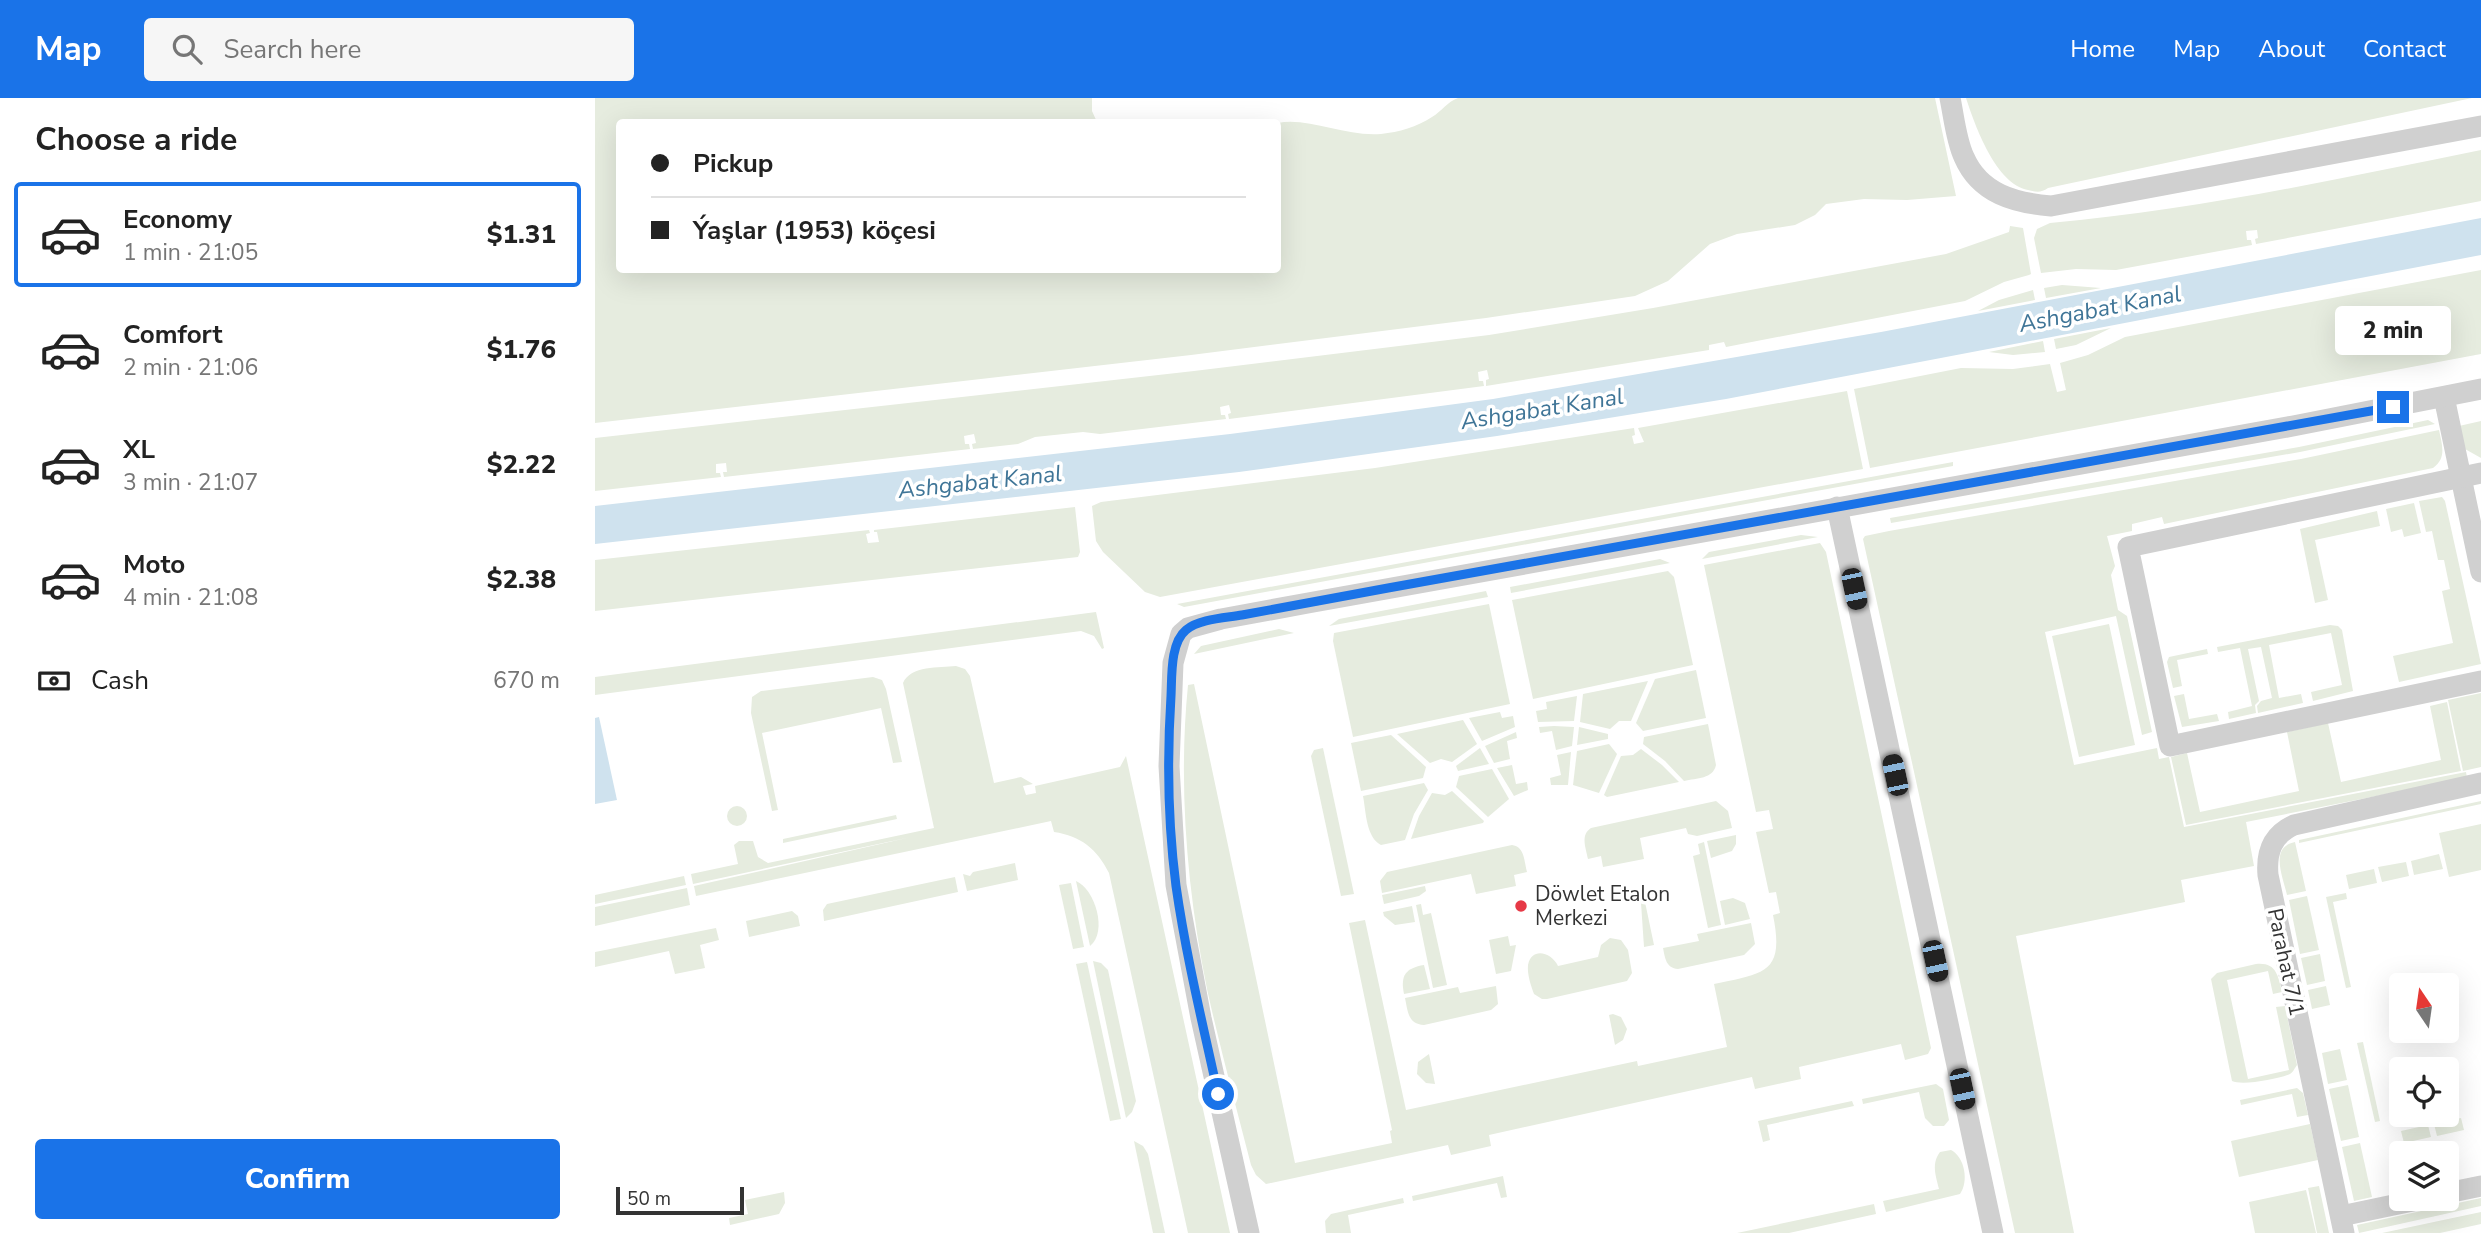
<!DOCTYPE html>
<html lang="en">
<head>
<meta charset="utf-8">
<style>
	body { margin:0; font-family:"Nunito Sans",sans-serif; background:#f6f6f6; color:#222; height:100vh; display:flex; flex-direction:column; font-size:26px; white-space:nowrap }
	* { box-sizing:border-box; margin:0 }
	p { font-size:23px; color:#767676 }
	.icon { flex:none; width:38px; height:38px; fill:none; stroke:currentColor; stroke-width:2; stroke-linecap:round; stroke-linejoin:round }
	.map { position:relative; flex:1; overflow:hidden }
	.panel { display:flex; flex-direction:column; background:#fff; width:595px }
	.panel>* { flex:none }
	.banner { position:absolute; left:21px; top:21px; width:665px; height:154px; border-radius:7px; box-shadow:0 7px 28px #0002; display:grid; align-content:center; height:154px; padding:0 35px; background:#fff }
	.needle { width:46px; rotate:347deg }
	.buttons { position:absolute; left:1794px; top:875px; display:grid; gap:14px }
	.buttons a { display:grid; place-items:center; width:70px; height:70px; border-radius:7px; background:#fff; box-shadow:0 7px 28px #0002; font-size:35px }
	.scale { position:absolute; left:21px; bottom:18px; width:128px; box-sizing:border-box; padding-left:7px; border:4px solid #333; border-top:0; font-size:19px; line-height:24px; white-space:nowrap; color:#333; -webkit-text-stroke:5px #fff; paint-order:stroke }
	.end { position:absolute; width:32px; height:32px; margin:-16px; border:9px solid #1a73e8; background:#fff; box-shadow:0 0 0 4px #fff }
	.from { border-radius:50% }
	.bubble { position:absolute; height:49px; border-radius:7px; background:#fff; box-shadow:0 7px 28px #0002; font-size:23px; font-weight:800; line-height:49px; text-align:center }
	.car { position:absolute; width:21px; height:42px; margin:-21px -10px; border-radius:9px; box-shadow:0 0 5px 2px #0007; background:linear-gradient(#222 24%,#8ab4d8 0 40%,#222 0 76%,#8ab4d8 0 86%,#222 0) }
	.banner b { display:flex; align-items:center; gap:24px; height:66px; font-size:26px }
	.banner b+b { border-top:2px solid #e0e0e0 }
	.banner i { width:18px; height:18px; background:#222 }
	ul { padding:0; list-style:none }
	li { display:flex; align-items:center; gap:21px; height:105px; margin:0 14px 10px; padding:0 21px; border:4px solid transparent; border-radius:7px }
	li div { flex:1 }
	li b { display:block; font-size:26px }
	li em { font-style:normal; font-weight:800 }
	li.selected { border-color:#1a73e8 }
	li>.icon { width:63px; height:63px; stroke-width:1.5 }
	h2 { padding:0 35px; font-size:32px; line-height:84px }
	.pay { display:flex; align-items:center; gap:18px; height:77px; padding:0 35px; font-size:26px }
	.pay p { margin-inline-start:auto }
	.primary-button { display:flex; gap:14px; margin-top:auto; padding:14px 35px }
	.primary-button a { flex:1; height:80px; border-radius:7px; background:#1a73e8; color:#fff; font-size:28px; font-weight:800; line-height:80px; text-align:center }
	header { display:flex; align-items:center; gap:42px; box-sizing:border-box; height:98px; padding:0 35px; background:#1a73e8; color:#fff }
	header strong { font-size:33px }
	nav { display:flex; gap:38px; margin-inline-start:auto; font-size:24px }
	.search { width:490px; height:63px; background:#f6f6f6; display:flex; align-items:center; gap:18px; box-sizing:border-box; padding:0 24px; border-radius:7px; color:#767676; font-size:26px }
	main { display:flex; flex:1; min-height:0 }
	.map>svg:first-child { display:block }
	.green { fill:#e6ecdf }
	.water { fill:#cfe2ee }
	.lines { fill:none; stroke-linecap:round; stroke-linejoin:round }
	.minor { stroke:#d0d0d0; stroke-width:21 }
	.route { stroke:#1a73e8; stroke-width:9 }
	.poi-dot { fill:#e63946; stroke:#fff; stroke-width:2.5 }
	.labels { text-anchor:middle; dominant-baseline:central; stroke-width:7; stroke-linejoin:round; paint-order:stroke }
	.poi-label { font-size:21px; fill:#333; stroke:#fff; text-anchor:start }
	.street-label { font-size:21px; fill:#333; stroke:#fff }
	.water-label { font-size:23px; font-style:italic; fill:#3f7597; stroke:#fff }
</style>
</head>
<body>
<header>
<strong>Map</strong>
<div class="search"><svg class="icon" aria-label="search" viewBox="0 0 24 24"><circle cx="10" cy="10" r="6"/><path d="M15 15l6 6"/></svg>Search here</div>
<nav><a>Home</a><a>Map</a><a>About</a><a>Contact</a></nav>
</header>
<main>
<section class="panel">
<h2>Choose a ride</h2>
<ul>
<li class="selected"><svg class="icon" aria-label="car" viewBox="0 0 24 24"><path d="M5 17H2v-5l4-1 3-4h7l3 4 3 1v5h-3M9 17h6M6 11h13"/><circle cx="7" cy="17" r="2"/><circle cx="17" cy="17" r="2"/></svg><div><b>Economy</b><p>1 min · 21:05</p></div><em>$1.31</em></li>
<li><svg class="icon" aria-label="car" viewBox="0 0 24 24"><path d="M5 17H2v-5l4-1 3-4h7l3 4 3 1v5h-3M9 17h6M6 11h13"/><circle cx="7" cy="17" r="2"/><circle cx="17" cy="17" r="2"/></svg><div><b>Comfort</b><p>2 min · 21:06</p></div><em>$1.76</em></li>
<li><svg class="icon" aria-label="car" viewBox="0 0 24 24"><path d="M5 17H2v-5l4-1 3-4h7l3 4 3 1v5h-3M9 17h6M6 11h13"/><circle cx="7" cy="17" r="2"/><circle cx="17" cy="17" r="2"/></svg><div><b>XL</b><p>3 min · 21:07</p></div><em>$2.22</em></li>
<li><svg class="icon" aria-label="car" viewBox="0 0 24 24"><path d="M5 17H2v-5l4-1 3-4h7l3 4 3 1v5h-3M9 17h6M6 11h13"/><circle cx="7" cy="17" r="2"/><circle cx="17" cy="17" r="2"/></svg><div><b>Moto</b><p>4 min · 21:08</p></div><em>$2.38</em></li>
</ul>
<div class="pay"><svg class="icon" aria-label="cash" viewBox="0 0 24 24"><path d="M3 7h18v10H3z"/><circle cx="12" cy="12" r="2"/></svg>Cash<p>670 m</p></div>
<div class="primary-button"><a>Confirm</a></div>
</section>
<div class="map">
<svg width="1886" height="1135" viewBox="0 0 1886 1135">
	<rect width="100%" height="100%" fill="#fff"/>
	<g class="green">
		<path d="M0 0H497V13L502 24H24V172H682L683 25C713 19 751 39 786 36 804 34 822 29 837 19 847 13 852 4 863 0H1340L1361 98 1312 102 1269 101 1231 106 1220 117 1200 127 1142 136 1115 146 1073 183 1040 198 891 220 596 257 0 325Z"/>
		<path d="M1371 0H1877L1453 90C1446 95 1441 94 1433 92 1401 86 1380 28 1371 0Z"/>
		<path d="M1886 52V103L1661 146 1660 141 1663 140 1662 132 1651 133 1652 142H1656L1657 147 1521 172 1481 171 1446 175 1439 140 1442 131 1455 125C1601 112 1743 81 1886 52Z"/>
		<path d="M1415 128 1428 130 1436 176 1434 177 1409 184 1370 203 1131 249 1129 244 1114 247V252L891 288V282L894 281 892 272 883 274 884 283H888L889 288 634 321 633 316 636 315 634 307 625 309 626 317H630L631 321 505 336 488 334 440 339 423 346 378 351 377 346 381 345 379 336 369 338 370 346H374L375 351 129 379 128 374H132L131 365 121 366V375H125L126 379 0 393V340L599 273 894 237 1058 210 1351 156 1414 134Z"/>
		<path d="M1886 172V256L1275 370 1259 291 1366 270 1418 271 1455 266 1462 294 1471 292 1465 265 1493 257 1530 239Z"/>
		<path d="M1467 187 1506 190 1451 200 1449 190Z"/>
		<path d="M1438 192 1440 202 1383 213 1404 202Z"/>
		<path d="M1516 230 1481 247 1461 251 1459 241Z"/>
		<path d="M1448 243 1450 254 1418 257 1394 254Z"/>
		<path d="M1252 293 1268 371 565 499 550 494 508 454 501 443 497 408 506 404 780 370 1039 330 1040 337 1037 338 1039 346 1049 344 1043 330Z"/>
		<path d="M1833 322 1840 326 1705 354 1296 425 1295 420 1704 349Z"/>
		<path d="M1886 323V360L1870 351 1864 328Z"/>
		<path d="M1844 332C1847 347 1852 360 1838 370L1569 426 1567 419 1537 426V433L1512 438 1520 468 1516 477 1523 512 1532 518 1557 634 1547 637 1521 518 1450 534 1479 667 1562 650 1564 661 1574 659 1589 729 1871 674 1872 680 1651 724 1659 768 1586 782 1590 804 1421 838 1479 1135H1420L1268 441 1270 438 1294 433 1706 361Z"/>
		<path d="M1358 364V368L589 509 582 506Z"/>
		<path d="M1847 399 1850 403 1886 566 1804 584 1798 558 1858 545 1847 493 1855 491 1849 462H1843L1837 433 1831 434 1824 403Z"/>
		<path d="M1819 405 1826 435 1809 439 1807 431 1796 434 1791 411Z"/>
		<path d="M480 409 485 454 483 459 0 513V462L274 432 275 435 271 436 273 445 284 444 282 434H279V432Z"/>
		<path d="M1782 413 1785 428 1720 442 1733 502 1720 505 1705 431Z"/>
		<path d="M1206 437 1223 439 1107 461 1114 454Z"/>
		<path d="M1225 445 1231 454 1336 950 1333 956 1310 962 1306 946 1204 969 1206 981 1160 991 1157 979 894 1037 896 1048 856 1057 853 1047 671 1086 661 1077 656 1067C641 1008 625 950 612 891 592 792 583 687 593 587L599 586 700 1065 797 1045 795 1033 797 1032 754 825 770 822 811 1012 1042 963 1043 968 1132 949 1119 886C1169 875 1190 876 1178 817L1185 815 1181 794 1174 795 1161 734 1178 731 1174 712 1161 714 1109 467Z"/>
		<path d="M1065 461 1075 465 916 495 915 489Z"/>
		<path d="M1073 473 1079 479 1098 567 938 601 917 502Z"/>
		<path d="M891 493 893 499 734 528 744 521Z"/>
		<path d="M894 506 915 606 758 639 738 543 739 535Z"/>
		<path d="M501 514 509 550 507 551 499 538 486 533 0 597V579Z"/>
		<path d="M1514 526 1540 647 1484 659 1457 538Z"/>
		<path d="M1735 527 1743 528 1747 532 1758 593 1718 603 1716 594 1747 587 1736 535 1674 547 1684 600 1706 596 1708 605 1663 615 1662 608 1666 603 1677 600 1666 549 1653 551 1664 603 1660 607 1661 615 1634 621 1633 614 1657 608 1645 550 1623 554 1622 549Z"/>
		<path d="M684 531 699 535 599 556 606 548Z"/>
		<path d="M1612 551 1613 556 1582 562 1587 588 1578 590 1572 564 1574 559Z"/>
		<path d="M361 568 370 571 375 578 399 685 426 679 438 686 428 688 431 697 441 695 440 688 525 669 531 658 635 1135H593L514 775C502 751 486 738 459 734L456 723 101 798 99 788 316 739 98 786 96 776 143 766 139 747 144 743H158L163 759 173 765 339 730 308 585C316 567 344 570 361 568Z"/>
		<path d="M1101 572 1111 620 1048 633 1041 625 1060 581Z"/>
		<path d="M278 579 287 582 291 591 307 664 298 665 286 610 167 635 183 712 177 713 156 615 157 599 166 593Z"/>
		<path d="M1053 583 1036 623H1024L1015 631 985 624 988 596Z"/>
		<path d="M1886 595V669L1868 673 1853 602Z"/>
		<path d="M1589 596 1594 621 1622 616 1624 623 1587 629 1579 598Z"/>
		<path d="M982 598 979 623 943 624 941 613 952 611 951 604Z"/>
		<path d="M1852 604 1866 673 1591 727 1576 659 1592 655 1605 714 1704 693 1692 634 1733 625 1746 684 1846 662 1835 608Z"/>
		<path d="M905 614 907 620 918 618 920 629 887 643 874 620Z"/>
		<path d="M868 622 882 646 857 664 846 661 835 665 802 636Z"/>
		<path d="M1113 626 1121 667C1118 681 1102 680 1089 683L1070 663 1048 646 1049 639Z"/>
		<path d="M959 628 979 629 977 648 961 652 957 633 945 635 944 629Z"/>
		<path d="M984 629 1013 636V641L982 647Z"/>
		<path d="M921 634 922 640 912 643 915 661 899 665 890 648Z"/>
		<path d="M796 637 831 669 828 680 766 693 756 645Z"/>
		<path d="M1014 646 1022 656 1004 695 978 687 982 653Z"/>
		<path d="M728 650 759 796 746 798 716 658 719 652Z"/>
		<path d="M885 650 894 666 863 673 861 668Z"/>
		<path d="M1046 651 1067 667 1084 684 1012 699 1009 697 1026 658 1038 657Z"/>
		<path d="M976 654 973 687H956L955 680 966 677 962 657Z"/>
		<path d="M917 667 921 686 932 684 933 692 919 698 902 670Z"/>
		<path d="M897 671 914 701 893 719 861 689 864 678Z"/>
		<path d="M829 685 833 692 819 716 810 742 786 747C771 739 771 714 768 698Z"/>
		<path d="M857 693 889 723 888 725 816 741 824 718 837 695 850 697Z"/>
		<path d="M1121 703 1133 713 1137 730 1102 738 1093 736 1091 730 1045 740 1049 761 1008 769 1006 758 993 761C991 750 985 737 996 730Z"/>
		<path d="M1886 703V706L1704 745V742Z"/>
		<circle cx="142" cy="718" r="10"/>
		<path d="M301 717 302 721 188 745V741Z"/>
		<path d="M1886 726V772L1854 779 1844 735Z"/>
		<path d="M1141 737V746L1137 753 1116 760 1112 743Z"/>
		<path d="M1109 744 1126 827 1113 830 1098 758 1105 756 1103 746Z"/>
		<path d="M1700 744 1711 793 1692 797C1688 779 1674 749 1700 744Z"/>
		<path d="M917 747C930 749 929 763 932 774L919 777 921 788 881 796 876 776 787 795 785 783 792 774Z"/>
		<path d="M1844 756 1848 771 1819 777 1816 763Z"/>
		<path d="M1811 764 1814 778 1787 784 1783 769Z"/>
		<path d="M420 765 423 782 372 793 368 776 375 778 378 774Z"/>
		<path d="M1779 771 1782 785 1754 791 1751 777Z"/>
		<path d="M89 778 91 787 0 806V797Z"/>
		<path d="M360 779 363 794 229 823 228 812 232 806Z"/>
		<path d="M481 783C500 791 513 834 495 848Z"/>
		<path d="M476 785 489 849 478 851 464 787Z"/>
		<path d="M830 788 831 793 824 798 789 806 787 797Z"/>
		<path d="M92 790 95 807 0 828V809Z"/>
		<path d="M1751 795 1752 801 1738 804 1756 889 1751 890 1731 799Z"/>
		<path d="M1712 798 1724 852 1705 856 1694 802Z"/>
		<path d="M1138 800 1150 805 1155 821 1130 827 1125 803Z"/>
		<path d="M1050 804 1059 847 1049 849 1046 805Z"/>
		<path d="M826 806 828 817 836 815 852 887 838 890 821 807Z"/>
		<path d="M817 808 820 824 800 827 789 818 788 814Z"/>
		<path d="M197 813 203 818 205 828 154 839 151 823Z"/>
		<path d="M1156 825 1160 846 1149 857 1083 871C1071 870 1070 860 1068 850L1104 843 1102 836Z"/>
		<path d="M121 830 124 842 105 847 110 870 80 876 74 853 0 869V854Z"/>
		<path d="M913 838 915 848 921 847 916 873 901 876 894 842Z"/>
		<path d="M1015 840 1026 842 1033 852 1037 875 1032 883 952 901H947L939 896C936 888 932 876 933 867 937 848 957 855 963 868L1003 859 1006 847Z"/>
		<path d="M1725 856 1730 883 1712 887 1706 860Z"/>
		<path d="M498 863 506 865 513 872 541 1003 537 1014 531 1020Z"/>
		<path d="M492 864 526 1021 515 1023 481 866Z"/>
		<path d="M1661 866C1681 864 1683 877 1687 894L1678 896 1673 873 1632 882 1653 981 1694 972 1681 909 1690 908 1702 967C1699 971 1699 973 1695 976 1684 981 1647 988 1637 983L1616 881 1622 875Z"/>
		<path d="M829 867 835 891 809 896C805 877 811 870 829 867Z"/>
		<path d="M901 888 903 906 896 912 829 927C813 926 813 914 810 900L863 889 865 895Z"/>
		<path d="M1731 888 1735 907 1717 911 1713 892Z"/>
		<path d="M1018 916 1026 919 1032 931 1028 942 1020 947 1014 917Z"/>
		<path d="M1768 944 1785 1023 1780 1024 1762 945Z"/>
		<path d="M1745 951 1752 982 1733 986 1727 955Z"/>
		<path d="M834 956 840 986 831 985 822 976 823 964Z"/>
		<path d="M1341 986 1348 991 1354 1022 1349 1028H1338L1330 1020 1324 994 1268 1006 1267 1001Z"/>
		<path d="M1753 987 1764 1039 1746 1043 1734 991Z"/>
		<path d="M1702 990 1708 995 1713 1017 1702 1019 1697 996 1646 1007 1645 1002Z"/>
		<path d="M1257 1003 1259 1008 1172 1027 1175 1042 1168 1044 1163 1023Z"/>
		<path d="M1866 1020 1869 1032 1842 1038 1839 1026Z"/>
		<path d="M1715 1026 1723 1062 1644 1079 1636 1043Z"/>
		<path d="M1833 1027 1836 1039 1809 1045 1806 1033Z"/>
		<path d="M539 1043 548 1048 553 1056 570 1135H558Z"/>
		<path d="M1765 1045 1777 1099 1759 1103 1747 1049Z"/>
		<path d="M1356 1052C1370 1059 1374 1084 1365 1096L1291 1114 1288 1103 1344 1091C1341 1078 1336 1066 1345 1054Z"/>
		<path d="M908 1078 912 1099 906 1100 902 1085 818 1103 817 1098Z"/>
		<path d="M1724 1088 1734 1135H1722L1713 1090Z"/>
		<path d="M1711 1092 1721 1135H1660L1654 1104Z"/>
		<path d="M189 1094 190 1105 184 1116 135 1127 134 1120 153 1116 150 1102Z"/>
		<path d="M808 1100 809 1105 753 1117 756 1135H731L730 1123 736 1116Z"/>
		<path d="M1886 1100V1108L1764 1135 1762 1127Z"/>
		<path d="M1279 1106 1281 1116 1194 1135H1142Z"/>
		<path d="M1886 1114V1126L1845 1135H1787Z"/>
	</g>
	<g class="water">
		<path d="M1886 120V157L1131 301 902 338 644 374 0 446V408L635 336 898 301 1286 234Z"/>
		<path d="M4 619 22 702 0 706V620Z"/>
	</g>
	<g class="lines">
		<g class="minor">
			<path d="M1355 0C1359 19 1361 42 1369 59 1385 96 1420 105 1456 108L1886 28"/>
			<path d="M1849 299 1886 474"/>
			<path d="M1886 375 1533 449 1575 648 1886 583"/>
			<path d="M1242 409 1398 1135"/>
			<path d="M1852 1095 1886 1088"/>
			<path d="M1746 1118 1827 1101"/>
			<path d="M654 1135 606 920 581 787 574 668 578 565 586 536 593 530 626 521 713 505 1698 328 1886 291"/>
			<path d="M1749 1135 1673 777C1671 754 1677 737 1699 727L1886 685"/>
		</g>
	</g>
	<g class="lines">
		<path class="route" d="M623 996C608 927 591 858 581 788 573 726 572 660 576 598 577 579 575 545 591 532 604 521 630 520 647 517 695 508 744 499 793 490L1798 309"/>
	</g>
	<circle class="poi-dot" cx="926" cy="808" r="7"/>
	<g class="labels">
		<g class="poi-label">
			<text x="940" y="796">Döwlet Etalon<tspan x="940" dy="24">Merkezi</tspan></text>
		</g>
		<g class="street-label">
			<text transform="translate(1691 864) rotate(78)">Parahat 7/1</text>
		</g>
		<g class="water-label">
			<text transform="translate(1505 211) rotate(-11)">Ashgabat Kanal</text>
			<text transform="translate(947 311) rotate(-9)">Ashgabat Kanal</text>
			<text transform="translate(385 384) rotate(-6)">Ashgabat Kanal</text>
		</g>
	</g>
</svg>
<div class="buttons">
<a><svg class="needle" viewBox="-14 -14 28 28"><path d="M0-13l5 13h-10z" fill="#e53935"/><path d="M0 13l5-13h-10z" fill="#767676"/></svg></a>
<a><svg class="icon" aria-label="locate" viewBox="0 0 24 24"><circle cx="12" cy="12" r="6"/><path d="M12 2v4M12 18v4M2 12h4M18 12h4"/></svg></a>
<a><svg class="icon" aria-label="layers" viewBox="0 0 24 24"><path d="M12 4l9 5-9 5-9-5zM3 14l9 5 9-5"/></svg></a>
</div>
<div class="scale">50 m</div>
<i class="end from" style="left:623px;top:996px"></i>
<i class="end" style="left:1798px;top:309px"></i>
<div class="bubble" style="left:1740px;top:208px;width:116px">2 min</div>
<i class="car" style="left:1259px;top:491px;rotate:168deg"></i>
<i class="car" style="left:1300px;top:677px;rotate:348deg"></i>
<i class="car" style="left:1340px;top:863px;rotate:168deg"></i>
<i class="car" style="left:1367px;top:991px;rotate:168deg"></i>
<div class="banner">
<b><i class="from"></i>Pickup</b>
<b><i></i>Ýaşlar (1953) köçesi</b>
</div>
</div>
</main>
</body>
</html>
